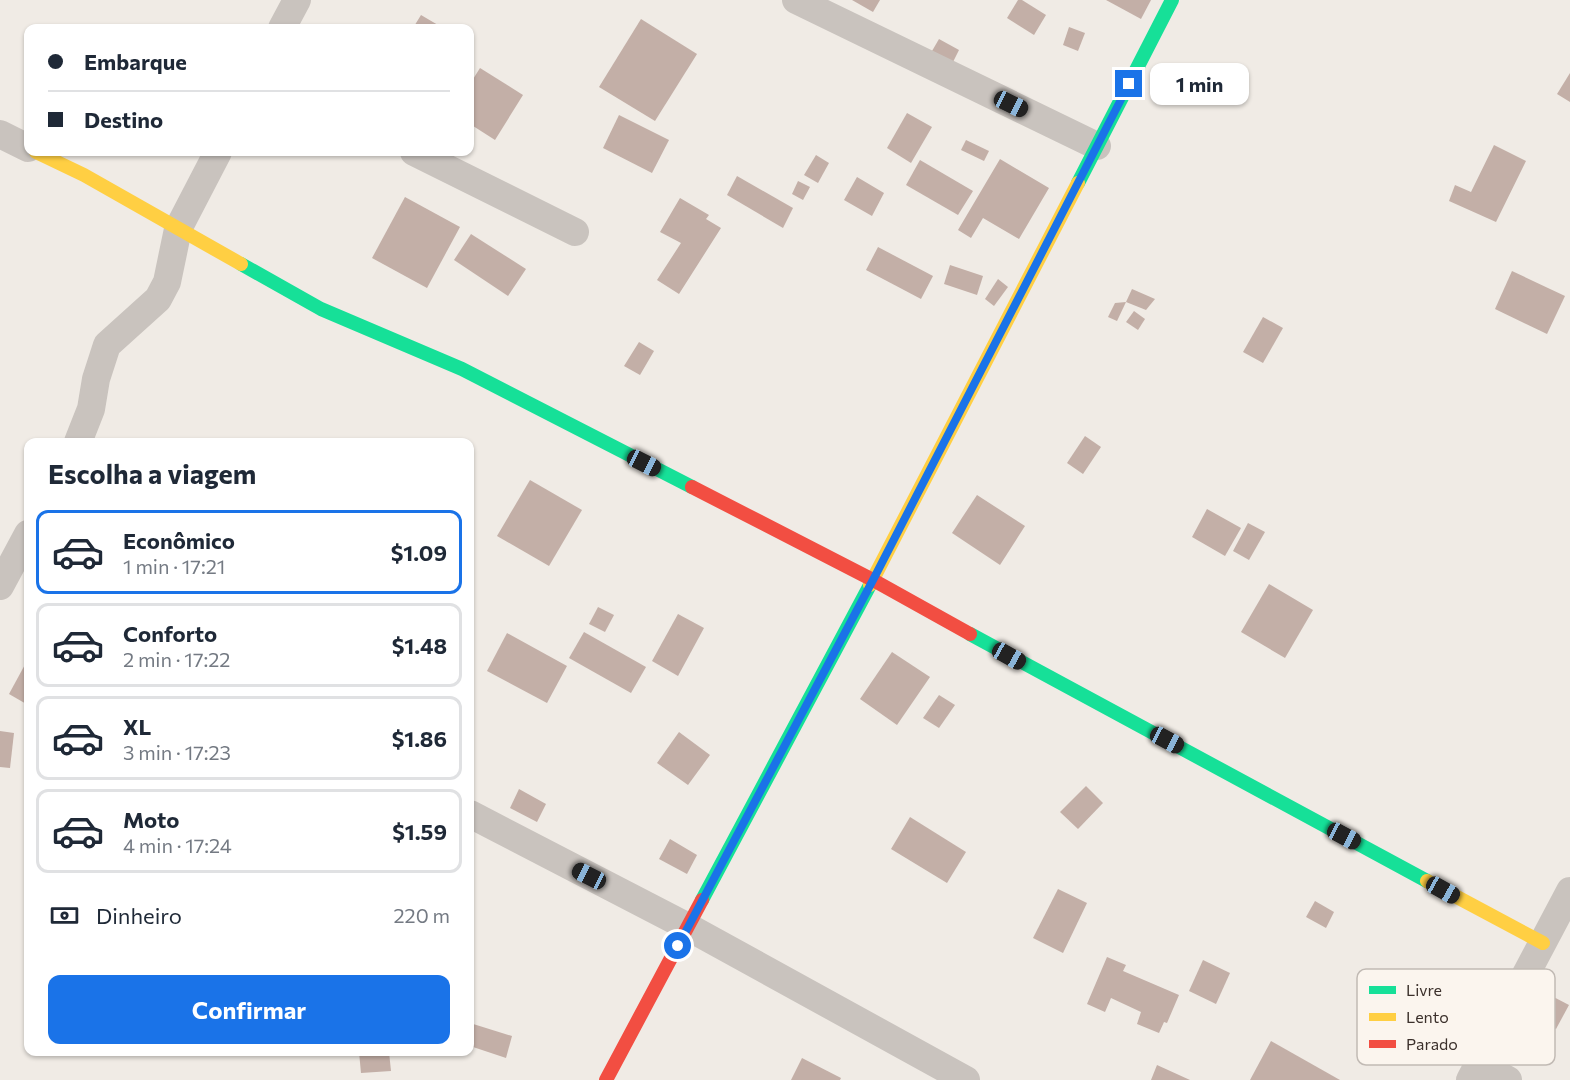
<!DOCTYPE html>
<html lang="pt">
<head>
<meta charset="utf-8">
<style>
	body { margin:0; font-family:Commissioner,sans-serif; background:#f2f2f3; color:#1f2937; height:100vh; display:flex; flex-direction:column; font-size:22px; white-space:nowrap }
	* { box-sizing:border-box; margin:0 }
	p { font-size:20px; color:#747a83 }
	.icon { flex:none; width:33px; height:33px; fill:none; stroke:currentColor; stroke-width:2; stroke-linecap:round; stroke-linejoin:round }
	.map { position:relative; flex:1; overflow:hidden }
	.panel { position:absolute; left:24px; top:438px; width:450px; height:618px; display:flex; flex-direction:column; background:#fff; border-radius:12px; box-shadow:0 2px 4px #0004 }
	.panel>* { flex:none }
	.hud { position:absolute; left:24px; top:24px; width:450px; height:132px; border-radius:12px; box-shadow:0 2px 4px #0004; display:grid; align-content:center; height:132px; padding:0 24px; background:#fff }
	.end { position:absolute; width:27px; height:27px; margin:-14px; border:8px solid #1a73e8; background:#fff; box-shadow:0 0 0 3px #fff }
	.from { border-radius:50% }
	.bubble { position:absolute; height:42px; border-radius:12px; background:#fff; box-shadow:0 2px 4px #0004; font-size:20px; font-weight:700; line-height:42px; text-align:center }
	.car { position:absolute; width:18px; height:36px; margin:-18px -9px; border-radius:8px; box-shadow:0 0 4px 2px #0007; background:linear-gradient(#222 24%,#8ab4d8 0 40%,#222 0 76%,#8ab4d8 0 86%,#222 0) }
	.hud b { display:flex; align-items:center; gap:21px; height:57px; font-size:22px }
	.hud b+b { border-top:2px solid #e0e1e3 }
	.hud i { width:15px; height:15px; background:#1f2937 }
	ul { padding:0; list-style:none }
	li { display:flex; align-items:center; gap:18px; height:84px; margin:0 12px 9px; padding:0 12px; border:3px solid #e0e1e3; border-radius:12px }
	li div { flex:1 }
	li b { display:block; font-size:22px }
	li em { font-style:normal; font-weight:700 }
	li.active { border-color:#1a73e8 }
	li>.icon { width:54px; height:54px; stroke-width:1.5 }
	h2 { padding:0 24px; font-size:27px; line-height:72px }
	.pay { display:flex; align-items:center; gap:15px; height:66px; padding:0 24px; font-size:22px }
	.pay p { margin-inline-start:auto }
	.button { display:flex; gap:12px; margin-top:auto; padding:12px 24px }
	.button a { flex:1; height:69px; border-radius:12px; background:#1a73e8; color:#fff; font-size:24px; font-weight:700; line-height:69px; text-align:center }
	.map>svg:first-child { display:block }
	.building { fill:#c3afa7 }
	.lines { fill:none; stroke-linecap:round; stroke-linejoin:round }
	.street { stroke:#c9c3be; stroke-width:28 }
	.fast { stroke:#16e098; stroke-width:14 }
	.slow { stroke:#ffcf43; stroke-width:14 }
	.jam { stroke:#f24e42; stroke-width:14 }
	.route { stroke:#1a73e8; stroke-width:8 }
	.key { fill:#fbf5ee; stroke:#c1bab4; stroke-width:1.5 }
	.key-label { font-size:16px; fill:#3b302b }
</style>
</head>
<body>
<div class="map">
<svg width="1570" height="1080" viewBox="0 0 1570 1080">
	<rect width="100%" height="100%" fill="#f0ebe5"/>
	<g class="building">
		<path d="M852 0H880L873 12Z"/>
		<path d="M1018 0H1022L1046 15 1034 35 1007 18Z"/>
		<path d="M1106 0H1151L1141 19Z"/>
		<path d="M421 15 438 25 444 28H413Z"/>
		<path d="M641 19 697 54 655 121 599 87Z"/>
		<path d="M1069 27 1085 33 1078 51 1063 45Z"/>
		<path d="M939 39 959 50 953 62 932 51Z"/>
		<path d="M480 68 523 95 495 140 470 124V84Z"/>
		<path d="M1570 73V102L1557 94Z"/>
		<path d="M907 113 932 127 911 163 887 148Z"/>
		<path d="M619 115 669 140 652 173 603 148Z"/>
		<path d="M966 140 989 151 984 161 961 150Z"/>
		<path d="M1494 145 1526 161 1496 222 1449 201 1455 185 1471 192Z"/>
		<path d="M816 155 829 163 818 183 804 175Z"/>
		<path d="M1000 159 1049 188 1019 239 983 218 971 238 958 230Z"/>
		<path d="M920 160 973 191 958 215 906 185Z"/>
		<path d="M737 176 793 208 783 228 727 195Z"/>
		<path d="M857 177 884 193 872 216 844 200Z"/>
		<path d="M798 181 810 187 803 200 792 194Z"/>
		<path d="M405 197 460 227 427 288 372 258Z"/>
		<path d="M680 198 709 215 706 219 721 228 679 294 657 280 681 243 660 232Z"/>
		<path d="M471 234 526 269 508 296 454 260Z"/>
		<path d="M878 247 933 276 921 299 866 270Z"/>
		<path d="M950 265 983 276 977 295 944 284Z"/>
		<path d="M1512 271 1565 296 1547 334 1495 309Z"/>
		<path d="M998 279 1008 287 994 306 985 299Z"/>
		<path d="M1132 289 1155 299 1146 310 1126 302Z"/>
		<path d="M1126 302 1117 321 1108 317 1115 303Z"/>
		<path d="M1134 311 1145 319 1138 330 1126 322Z"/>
		<path d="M1263 317 1283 328 1263 363 1243 352Z"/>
		<path d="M639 342 654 351 640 375 624 366Z"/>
		<path d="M1085 436 1101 447 1083 474 1067 463Z"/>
		<path d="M530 480 582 510 549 566 497 536Z"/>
		<path d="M977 495 1025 526 1000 565 952 533Z"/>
		<path d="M1207 509 1241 528 1225 556 1192 537Z"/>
		<path d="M1248 523 1265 532 1249 560 1233 551Z"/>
		<path d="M1269 584 1313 610 1285 658 1241 632Z"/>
		<path d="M598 607 614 615 605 632 589 624Z"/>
		<path d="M678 614 704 628 678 676 652 661Z"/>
		<path d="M584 632 646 667 631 693 569 658Z"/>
		<path d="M507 633 567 666 547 703 487 671Z"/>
		<path d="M892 652 930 677 897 725 860 699Z"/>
		<path d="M28 659V705L9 694Z"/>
		<path d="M939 695 955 705 939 728 923 718Z"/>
		<path d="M0 731 14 733 10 768 0 767Z"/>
		<path d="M679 732 710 755 688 785 657 763Z"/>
		<path d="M1086 786 1103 803 1078 829 1060 812Z"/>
		<path d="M519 789 546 804 537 822 510 808Z"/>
		<path d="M910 817 966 852 947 883 891 849Z"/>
		<path d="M670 839 697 855 687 874 659 859Z"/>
		<path d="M1058 889 1087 903 1063 953 1033 938Z"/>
		<path d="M1315 901 1334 912 1326 928 1306 917Z"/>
		<path d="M1107 957 1126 965 1123 971 1179 995 1167 1023 1164 1022 1159 1033 1137 1024 1141 1012 1111 998 1105 1012 1087 1004Z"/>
		<path d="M1203 960 1230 973 1216 1004 1189 991Z"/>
		<path d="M1544 992 1569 1005 1556 1029 1531 1015Z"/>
		<path d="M470 1023 512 1036 506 1058 470 1046Z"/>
		<path d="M1271 1041 1340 1080H1250Z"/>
		<path d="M359 1052H389L391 1071 361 1073Z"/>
		<path d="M802 1058 841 1078 840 1080H791Z"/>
		<path d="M1157 1065 1190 1080H1151Z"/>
	</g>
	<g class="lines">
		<g class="street">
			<path d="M796 0 1097 146"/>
			<path d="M282 28 297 0"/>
			<path d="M0 134 28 148"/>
			<path d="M414 152 575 232"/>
			<path d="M78 442 91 409 96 379 107 345 158 299 167 282 178 229 218 152"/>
			<path d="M0 586 28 534"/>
			<path d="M470 814 688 927 966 1080"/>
			<path d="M1479 1064 1508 1080"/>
			<path d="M1470 1080 1570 891"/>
		</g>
		<g class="fast">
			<path d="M1078 183 1172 0"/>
			<path d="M241 264 321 309 462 369 692 487"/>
			<path d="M970 634 1427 881"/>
			<path d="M702 900 870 585"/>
		</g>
		<g class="slow">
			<path d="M36 152 84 175 241 264"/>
			<path d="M870 585 1078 183"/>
			<path d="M1427 881 1543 943"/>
		</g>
		<g class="jam">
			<path d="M692 487 873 580 970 634"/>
			<path d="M606 1080 702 900"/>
		</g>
	</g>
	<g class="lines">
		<path class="route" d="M678 946 873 580 1129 84"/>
	</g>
	<rect x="1357" y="969" width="198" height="96" rx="9" class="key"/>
	<rect x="1369" y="986" width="27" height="8" fill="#16e098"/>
	<rect x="1369" y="1013" width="27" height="8" fill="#ffcf43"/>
	<rect x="1369" y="1040" width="27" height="8" fill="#f24e42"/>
	<g class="key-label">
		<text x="1406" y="996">Livre</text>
		<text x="1406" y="1023">Lento</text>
		<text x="1406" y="1050">Parado</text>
	</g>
</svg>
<i class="end from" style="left:678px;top:946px"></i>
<i class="end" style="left:1129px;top:84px"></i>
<div class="bubble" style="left:1150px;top:63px;width:99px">1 min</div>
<i class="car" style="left:1011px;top:104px;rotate:116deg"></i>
<i class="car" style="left:644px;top:463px;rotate:117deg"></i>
<i class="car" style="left:1009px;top:656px;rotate:119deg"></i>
<i class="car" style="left:1167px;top:740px;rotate:118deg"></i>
<i class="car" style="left:1344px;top:836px;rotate:118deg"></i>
<i class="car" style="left:589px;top:876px;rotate:297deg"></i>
<i class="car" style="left:1443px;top:890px;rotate:119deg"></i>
<div class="hud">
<b><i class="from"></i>Embarque</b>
<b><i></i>Destino</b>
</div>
<section class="panel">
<h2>Escolha a viagem</h2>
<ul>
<li class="active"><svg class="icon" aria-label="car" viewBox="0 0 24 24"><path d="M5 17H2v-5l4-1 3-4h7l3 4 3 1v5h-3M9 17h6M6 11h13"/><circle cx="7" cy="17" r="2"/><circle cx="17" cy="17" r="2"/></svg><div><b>Econômico</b><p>1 min · 17:21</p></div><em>$1.09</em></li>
<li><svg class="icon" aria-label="car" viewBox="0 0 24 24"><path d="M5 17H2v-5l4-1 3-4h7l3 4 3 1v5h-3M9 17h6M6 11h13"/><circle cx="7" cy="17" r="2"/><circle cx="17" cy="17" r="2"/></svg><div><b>Conforto</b><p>2 min · 17:22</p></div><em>$1.48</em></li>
<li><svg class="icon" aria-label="car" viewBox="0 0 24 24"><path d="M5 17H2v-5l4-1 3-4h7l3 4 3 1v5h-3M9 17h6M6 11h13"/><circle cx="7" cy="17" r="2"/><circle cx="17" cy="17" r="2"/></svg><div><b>XL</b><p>3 min · 17:23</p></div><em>$1.86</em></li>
<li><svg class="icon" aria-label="car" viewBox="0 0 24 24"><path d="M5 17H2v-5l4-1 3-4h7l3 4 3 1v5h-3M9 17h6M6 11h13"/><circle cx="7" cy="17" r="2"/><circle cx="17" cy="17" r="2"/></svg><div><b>Moto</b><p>4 min · 17:24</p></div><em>$1.59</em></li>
</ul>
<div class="pay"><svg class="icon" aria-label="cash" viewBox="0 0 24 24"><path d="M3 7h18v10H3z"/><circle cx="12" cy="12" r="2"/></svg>Dinheiro<p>220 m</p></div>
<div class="button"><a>Confirmar</a></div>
</section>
</div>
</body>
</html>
